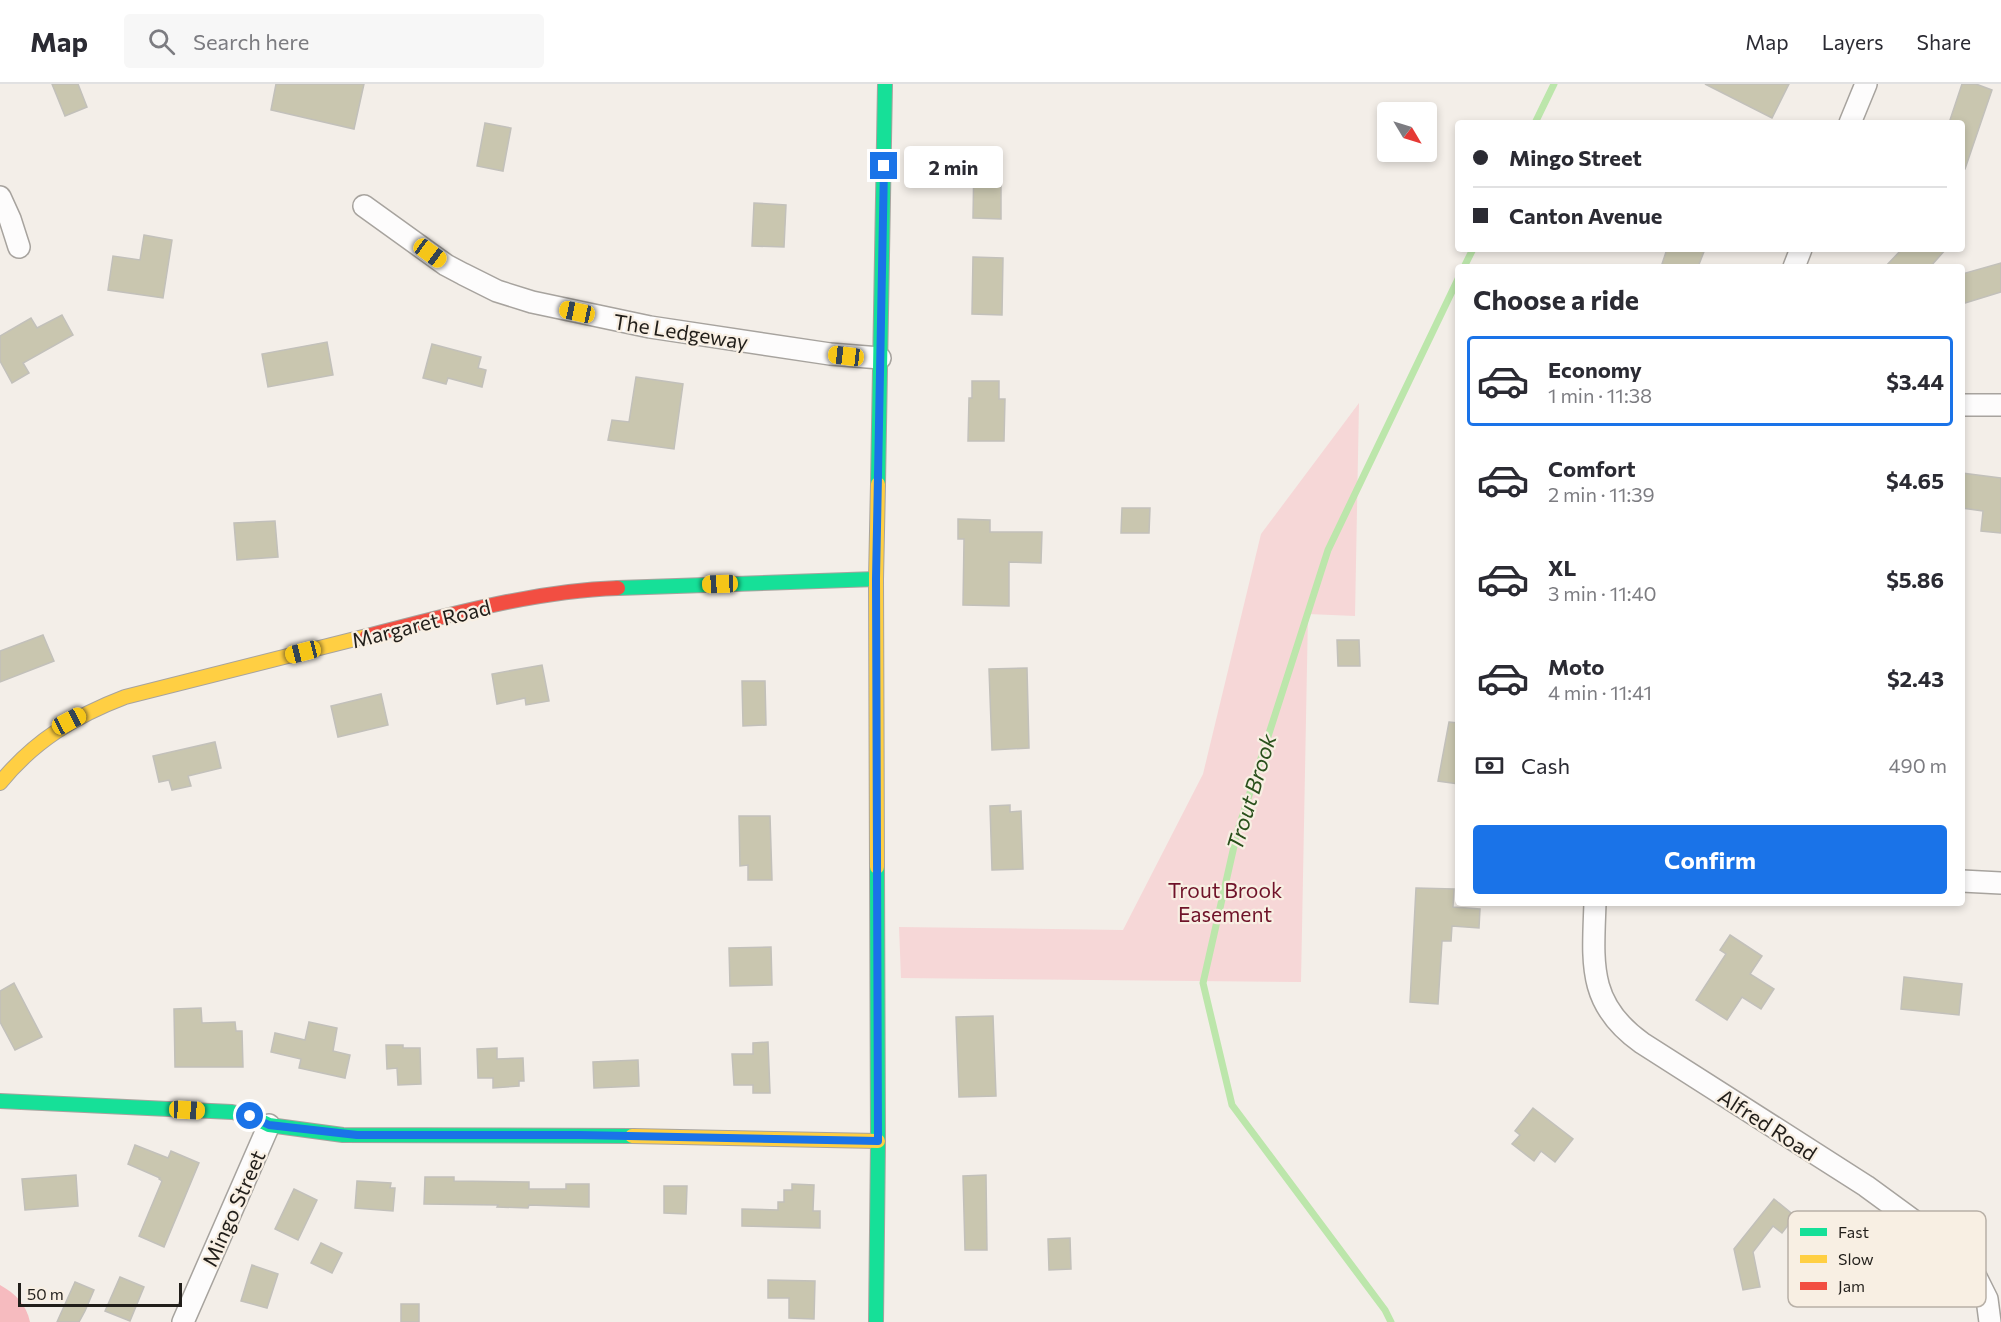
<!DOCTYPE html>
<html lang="en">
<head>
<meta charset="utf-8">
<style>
	body { margin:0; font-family:Commissioner,sans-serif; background:#f7f7f7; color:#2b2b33; height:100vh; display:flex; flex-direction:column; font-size:22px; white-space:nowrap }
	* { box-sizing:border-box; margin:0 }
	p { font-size:20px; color:#7c7c81 }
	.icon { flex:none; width:33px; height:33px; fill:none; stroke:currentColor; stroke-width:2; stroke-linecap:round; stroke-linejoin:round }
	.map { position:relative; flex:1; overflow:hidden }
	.sheet { position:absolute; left:1455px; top:180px; width:510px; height:642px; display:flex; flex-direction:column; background:#fff; border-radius:6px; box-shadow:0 3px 9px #0003 }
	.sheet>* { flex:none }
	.guide { position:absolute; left:1455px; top:36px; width:510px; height:132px; border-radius:6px; box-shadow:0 3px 9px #0003; display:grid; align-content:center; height:132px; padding:0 18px; background:#fff }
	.needle { width:39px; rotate:128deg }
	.fabs { position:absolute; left:1377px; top:18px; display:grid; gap:12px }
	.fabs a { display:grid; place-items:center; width:60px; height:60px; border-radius:6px; background:#fff; box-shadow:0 3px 9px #0003; font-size:30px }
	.scale { position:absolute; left:18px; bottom:15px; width:164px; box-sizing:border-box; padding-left:6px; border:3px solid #211e1a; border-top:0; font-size:16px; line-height:21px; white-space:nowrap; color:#211e1a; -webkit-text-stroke:4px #f8efe3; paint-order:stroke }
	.end { position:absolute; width:27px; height:27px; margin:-14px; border:8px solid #1a73e8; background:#fff; box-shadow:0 0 0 3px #fff }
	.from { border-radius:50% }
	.bubble { position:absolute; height:42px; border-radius:6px; background:#fff; box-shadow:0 3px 9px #0003; font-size:20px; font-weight:700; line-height:42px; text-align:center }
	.car { position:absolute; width:18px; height:36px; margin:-18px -9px; border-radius:8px; box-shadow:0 0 4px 2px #0007; background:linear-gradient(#f5c518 24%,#345 0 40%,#f5c518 0 76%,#345 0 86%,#f5c518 0) }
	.guide b { display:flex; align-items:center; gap:21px; height:57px; font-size:22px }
	.guide b+b { border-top:2px solid #e1e1e2 }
	.guide i { width:15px; height:15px; background:#2b2b33 }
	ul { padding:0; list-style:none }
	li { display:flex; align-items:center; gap:18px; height:90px; margin:0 12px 9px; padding:0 6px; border:3px solid transparent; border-radius:6px }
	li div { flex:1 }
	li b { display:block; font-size:22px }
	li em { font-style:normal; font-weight:700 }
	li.active { border-color:#1a73e8 }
	li>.icon { width:54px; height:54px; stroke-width:1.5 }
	h2 { padding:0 18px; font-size:27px; line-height:72px }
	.pay { display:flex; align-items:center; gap:15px; height:66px; padding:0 18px; font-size:22px }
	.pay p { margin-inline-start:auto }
	.cta { display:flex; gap:12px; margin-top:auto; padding:12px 18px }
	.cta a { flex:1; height:69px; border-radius:6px; background:#1a73e8; color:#fff; font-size:24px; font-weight:700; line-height:69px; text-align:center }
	header { display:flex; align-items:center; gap:36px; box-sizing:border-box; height:84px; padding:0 30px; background:#fff; border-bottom:2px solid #e1e1e2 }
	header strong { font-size:28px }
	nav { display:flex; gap:33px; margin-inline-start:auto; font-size:21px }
	.search { width:420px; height:54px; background:#f7f7f7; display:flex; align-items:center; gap:15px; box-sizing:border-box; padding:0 21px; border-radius:6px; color:#7c7c81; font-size:22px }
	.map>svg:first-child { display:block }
	.green { fill:#f6d7d7 }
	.forest { fill:#f6bbbf }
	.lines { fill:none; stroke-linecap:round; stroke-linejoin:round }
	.stream { stroke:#bce6ab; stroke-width:7 }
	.building { fill:#c9c6af; stroke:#c2c0ba; stroke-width:1.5 }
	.street-casing { stroke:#a7a39e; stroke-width:24 }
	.fast-casing { stroke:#a7a39e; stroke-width:16 }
	.slow-casing { stroke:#a7a39e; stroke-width:16 }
	.jam-casing { stroke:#a7a39e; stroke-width:16 }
	.street { stroke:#fdfcfc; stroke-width:21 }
	.fast { stroke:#16e098; stroke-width:14 }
	.slow { stroke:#ffcf43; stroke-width:14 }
	.jam { stroke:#f24e42; stroke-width:14 }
	.route { stroke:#1a73e8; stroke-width:8 }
	.labels { text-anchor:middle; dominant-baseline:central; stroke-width:4.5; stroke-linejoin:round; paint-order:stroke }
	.street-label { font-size:21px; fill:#211e1a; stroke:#f8efe3 }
	.park-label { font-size:21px; fill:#6f1329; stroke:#f8efe3 }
	.water-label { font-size:22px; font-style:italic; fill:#29501b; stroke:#f8efe3 }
	.key { fill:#f8efe3; stroke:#b8b0a7; stroke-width:1.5 }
	.key-label { font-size:16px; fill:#211e1a }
</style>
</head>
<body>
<header>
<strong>Map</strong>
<div class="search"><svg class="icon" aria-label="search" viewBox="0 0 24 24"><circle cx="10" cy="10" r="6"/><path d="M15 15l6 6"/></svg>Search here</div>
<nav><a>Map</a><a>Layers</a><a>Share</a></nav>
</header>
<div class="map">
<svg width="2001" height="1238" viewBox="0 0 2001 1238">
	<rect width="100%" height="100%" fill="#f3eee8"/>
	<path class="green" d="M1359 319 1355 532 1308 530 1301 898 901 894 899 843 1123 846 1203 690 1261 450Z"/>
	<path class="forest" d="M0 1201C16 1210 26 1220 30 1238H0Z"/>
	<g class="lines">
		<g class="stream">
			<path d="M1535 39 1554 0"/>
			<path d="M1464 183 1473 165"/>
			<path d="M1391 1238 1385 1226 1232 1021 1203 899 1237 749 1328 466 1458 195"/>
		</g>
	</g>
	<g class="building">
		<path d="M52 0H78L87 23 65 32Z"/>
		<path d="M276 0H364L354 45 271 26Z"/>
		<path d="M1705 0H1789L1772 34Z"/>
		<path d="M1962 0H1976L1992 6 1965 85H1962V39H1949Z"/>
		<path d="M485 39 511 44 503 87 477 82Z"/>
		<path d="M974 74H1001V135L973 134Z"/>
		<path d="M754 119 786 121 784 163 752 162Z"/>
		<path d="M144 151 172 156 163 214 108 206 113 172 140 176Z"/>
		<path d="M1667 165H1705L1698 183H1661Z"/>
		<path d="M1902 165H1946L1930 183H1885Z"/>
		<path d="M973 173 1003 174 1002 231 972 230Z"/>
		<path d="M2001 179V208L1962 220V190Z"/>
		<path d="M62 231 73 251 23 279 29 289 12 299 0 277V252L31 234 37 244Z"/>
		<path d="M327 258 333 291 268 303 262 270Z"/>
		<path d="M432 260 481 273 478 284 486 286 482 303 448 294 446 300 423 294Z"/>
		<path d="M636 293 683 300 674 365 608 356 612 336 629 338Z"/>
		<path d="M972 297H999V315H1005L1004 357H968L969 314H972Z"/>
		<path d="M1962 389 2001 394V449L1981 447 1983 427 1962 424Z"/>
		<path d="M1122 424H1150L1149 449H1121Z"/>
		<path d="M958 435 990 436V448H1042L1041 479 1009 478V522L963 521 964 455H958Z"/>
		<path d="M275 437 278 473 237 476 234 439Z"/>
		<path d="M43 551 54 577 0 598V567Z"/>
		<path d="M1337 556H1359L1360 582H1338Z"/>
		<path d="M542 581 549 617 526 621 525 614 497 620 492 590Z"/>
		<path d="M1027 584 1029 664 992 666 989 585Z"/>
		<path d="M742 597H765L766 641 743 642Z"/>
		<path d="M381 610 388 641 338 653 331 622Z"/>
		<path d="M1449 638 1458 639V700L1438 697Z"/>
		<path d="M215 658 221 684 188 692 191 702 172 706 169 696 159 698 153 672Z"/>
		<path d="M1010 721V728L1021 727 1023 785 992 786 990 722Z"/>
		<path d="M739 732H770L772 796H748V781L740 782Z"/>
		<path d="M1416 804 1454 805 1453 823 1480 825 1479 844 1452 842 1451 857H1442L1438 920 1410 918Z"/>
		<path d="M1730 851 1762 872 1750 890 1774 905 1761 925 1742 913 1727 936 1696 916 1726 870 1720 866Z"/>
		<path d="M771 863 772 901 730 902 729 864Z"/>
		<path d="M1904 893 1962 900 1959 931 1901 925Z"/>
		<path d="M14 899 42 953 15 966 0 938V907Z"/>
		<path d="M201 924 202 939 235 938 236 947H242L243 983H175L174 925Z"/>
		<path d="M993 932 996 1012 959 1013 956 933Z"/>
		<path d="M309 938 337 944 333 967 350 971 345 994 299 984 301 975 271 968 275 949 305 956Z"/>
		<path d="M768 958 770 1009H753V1001H734L732 970H753V959Z"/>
		<path d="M386 961H403V964H420L421 1000 398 1001 397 984 387 985Z"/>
		<path d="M497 964V975L523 974 524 997H519V1002L493 1004V994H478L477 965Z"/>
		<path d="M638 976 639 1002 594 1004 593 978Z"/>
		<path d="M1533 1024 1573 1055 1555 1078 1541 1067 1534 1077 1512 1060 1520 1051 1515 1047Z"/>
		<path d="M135 1061 168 1074 171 1067 199 1079 164 1163 139 1152 162 1097 159 1095 160 1094 128 1080Z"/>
		<path d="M76 1091 78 1122 25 1126 22 1095Z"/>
		<path d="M986 1091 987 1166H965L963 1092Z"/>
		<path d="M425 1093H454V1097L529 1098V1105H566V1100H589V1123L529 1121 528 1124 497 1123 498 1121 424 1120Z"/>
		<path d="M357 1097 391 1099 390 1104H395L393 1127 355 1124Z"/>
		<path d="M792 1100 814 1101 813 1127H820V1144L742 1142V1125L778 1126V1118H784V1106H792Z"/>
		<path d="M664 1102H687L686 1130 664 1129Z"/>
		<path d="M294 1105 317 1116 298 1156 275 1145Z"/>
		<path d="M1774 1115 1795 1132 1782 1149 1773 1142 1753 1168 1760 1203 1743 1206 1734 1165Z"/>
		<path d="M1070 1154 1071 1185 1049 1186 1048 1155Z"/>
		<path d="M321 1159 342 1169 332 1189 311 1179Z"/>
		<path d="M252 1181 278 1190 267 1224 241 1217Z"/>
		<path d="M120 1193 144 1203 130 1237 105 1227Z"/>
		<path d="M768 1196 815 1197 814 1235 789 1234V1214H768Z"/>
		<path d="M75 1198 94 1206 85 1227 79 1238H57Z"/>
		<rect x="401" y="1220" width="18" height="18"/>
	</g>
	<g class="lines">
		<defs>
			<g id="street">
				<path d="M1850 39 1866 0"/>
				<path d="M0 113 10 135 19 163"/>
				<path d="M364 122 446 181 463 190 497 207 532 218 650 243 830 270 880 274"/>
				<path d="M1794 183 1801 165"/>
				<path d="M1962 321H2001"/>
				<path d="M1962 797 2001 799"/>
				<path d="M1595 819C1593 879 1587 920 1642 959L1866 1102 1933 1151 1954 1169 1975 1191 1987 1215 1990 1238"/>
				<path d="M183 1238 269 1041"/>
			</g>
			<g id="fast">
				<path d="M878 400 885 0"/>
				<path d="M618 504 876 495"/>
				<path d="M0 1017 232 1028 251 1032 269 1041 343 1051 632 1052"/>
				<path d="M876 1238 878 1057 877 783"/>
			</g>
			<g id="slow">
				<path d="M0 699C34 657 75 632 125 613L367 552"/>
				<path d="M877 783 876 495 878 400"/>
				<path d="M632 1052 878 1057"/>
			</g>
			<path id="jam" d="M367 552C450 531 532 507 618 504"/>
		</defs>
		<use href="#street" class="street-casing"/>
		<use href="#fast" class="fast-casing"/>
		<use href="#slow" class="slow-casing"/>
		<use href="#jam" class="jam-casing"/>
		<use href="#street" class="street"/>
		<use href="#fast" class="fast"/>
		<use href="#slow" class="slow"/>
		<use href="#jam" class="jam"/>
	</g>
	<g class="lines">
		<path class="route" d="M250 1032 269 1041 357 1051H579L878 1057 876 495 884 82"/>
	</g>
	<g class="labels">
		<g class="street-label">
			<text transform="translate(681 247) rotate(9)">The Ledgeway</text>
			<text transform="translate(421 539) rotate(-14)">Margaret Road</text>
			<text transform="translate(1768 1040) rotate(33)">Alfred Road</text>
			<text transform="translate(233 1124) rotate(-66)">Mingo Street</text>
		</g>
		<g class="park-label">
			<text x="1225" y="805">Trout Brook<tspan x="1225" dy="24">Easement</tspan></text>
		</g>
		<g class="water-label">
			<text transform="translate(1251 708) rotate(-73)">Trout Brook</text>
		</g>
	</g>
	<rect x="1788" y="1127" width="198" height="96" rx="9" class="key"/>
	<rect x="1800" y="1144" width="27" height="8" fill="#16e098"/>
	<rect x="1800" y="1171" width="27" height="8" fill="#ffcf43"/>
	<rect x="1800" y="1198" width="27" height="8" fill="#f24e42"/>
	<g class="key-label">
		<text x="1838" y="1154">Fast</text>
		<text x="1838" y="1181">Slow</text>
		<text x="1838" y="1208">Jam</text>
	</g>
</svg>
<div class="fabs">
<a><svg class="needle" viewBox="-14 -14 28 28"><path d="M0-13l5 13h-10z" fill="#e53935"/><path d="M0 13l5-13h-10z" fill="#7c7c81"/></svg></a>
</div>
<div class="scale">50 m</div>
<i class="end from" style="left:250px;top:1032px"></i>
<i class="end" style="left:884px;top:82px"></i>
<div class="bubble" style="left:904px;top:62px;width:99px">2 min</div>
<i class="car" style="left:430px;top:169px;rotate:126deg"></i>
<i class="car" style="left:577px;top:228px;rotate:282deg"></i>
<i class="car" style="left:846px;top:272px;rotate:277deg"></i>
<i class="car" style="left:720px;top:500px;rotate:268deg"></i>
<i class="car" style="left:303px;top:568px;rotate:256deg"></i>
<i class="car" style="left:69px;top:637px;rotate:62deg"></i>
<i class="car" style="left:187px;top:1026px;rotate:93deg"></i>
<div class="guide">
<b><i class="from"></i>Mingo Street</b>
<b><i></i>Canton Avenue</b>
</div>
<section class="sheet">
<h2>Choose a ride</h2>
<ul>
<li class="active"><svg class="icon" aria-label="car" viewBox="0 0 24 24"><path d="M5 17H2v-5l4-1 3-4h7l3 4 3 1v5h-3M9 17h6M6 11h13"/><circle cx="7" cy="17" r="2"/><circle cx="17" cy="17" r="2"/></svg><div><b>Economy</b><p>1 min · 11:38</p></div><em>$3.44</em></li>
<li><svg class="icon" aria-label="car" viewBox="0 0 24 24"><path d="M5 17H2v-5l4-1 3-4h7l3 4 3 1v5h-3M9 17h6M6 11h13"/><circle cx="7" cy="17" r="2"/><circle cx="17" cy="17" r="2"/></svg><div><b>Comfort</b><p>2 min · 11:39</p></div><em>$4.65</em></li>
<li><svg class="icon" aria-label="car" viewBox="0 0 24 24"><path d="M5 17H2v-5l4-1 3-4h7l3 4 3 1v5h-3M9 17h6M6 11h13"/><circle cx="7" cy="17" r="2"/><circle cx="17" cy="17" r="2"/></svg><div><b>XL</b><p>3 min · 11:40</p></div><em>$5.86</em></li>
<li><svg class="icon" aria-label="car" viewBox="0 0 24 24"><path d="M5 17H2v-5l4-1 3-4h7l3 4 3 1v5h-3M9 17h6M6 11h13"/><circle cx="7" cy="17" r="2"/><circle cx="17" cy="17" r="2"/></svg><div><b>Moto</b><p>4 min · 11:41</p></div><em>$2.43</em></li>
</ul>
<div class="pay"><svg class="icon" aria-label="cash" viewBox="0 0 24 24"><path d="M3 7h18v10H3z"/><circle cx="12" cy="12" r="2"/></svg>Cash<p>490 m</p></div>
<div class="cta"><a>Confirm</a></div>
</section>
</div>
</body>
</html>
